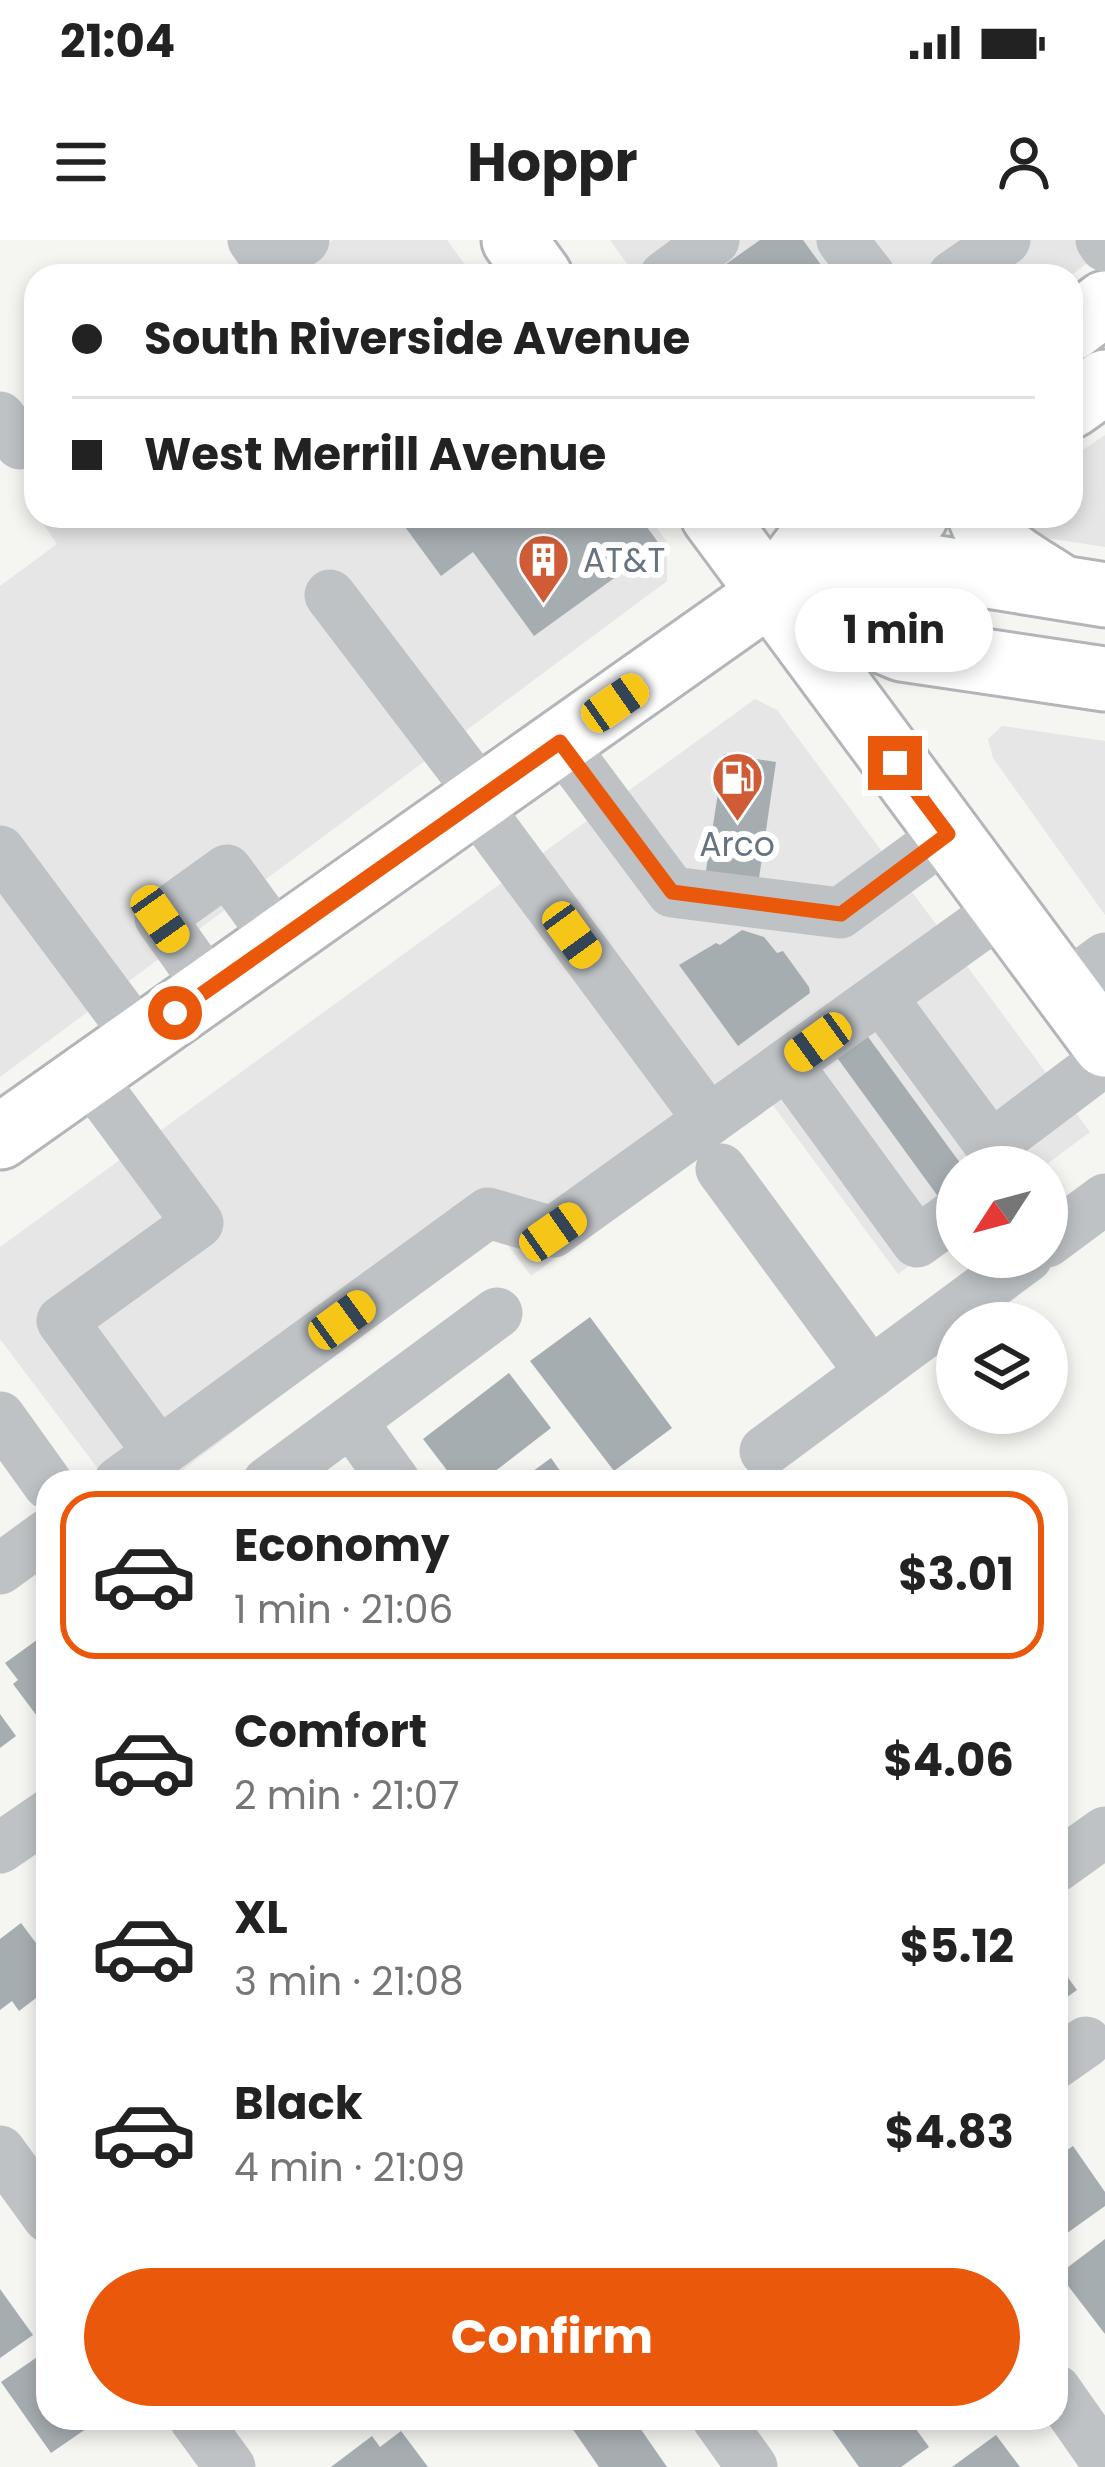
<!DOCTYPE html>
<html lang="en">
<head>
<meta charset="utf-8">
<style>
	body { margin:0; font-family:Poppins,sans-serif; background:#f6f6f6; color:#222; height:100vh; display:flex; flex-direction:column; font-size:45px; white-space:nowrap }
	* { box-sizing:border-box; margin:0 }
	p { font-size:39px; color:#767676 }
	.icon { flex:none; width:66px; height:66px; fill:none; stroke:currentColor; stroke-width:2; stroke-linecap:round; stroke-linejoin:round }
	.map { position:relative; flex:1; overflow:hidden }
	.details { position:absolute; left:36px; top:1230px; width:1032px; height:960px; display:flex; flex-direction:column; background:#fff; border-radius:36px; box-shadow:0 6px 18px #0003 }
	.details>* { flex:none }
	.banner { position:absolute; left:24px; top:24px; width:1059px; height:264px; border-radius:36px; box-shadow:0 6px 18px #0003; display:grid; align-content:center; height:264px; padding:0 48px; background:#fff }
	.needle { width:78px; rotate:234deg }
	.tools { position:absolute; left:936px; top:906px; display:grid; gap:24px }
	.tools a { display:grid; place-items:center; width:132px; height:132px; border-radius:50%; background:#fff; box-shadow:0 6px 18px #0003; font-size:60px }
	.end { position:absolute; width:54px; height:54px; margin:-27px; border:15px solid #ea580c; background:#fff; box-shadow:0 0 0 6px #fff }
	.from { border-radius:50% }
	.bubble { position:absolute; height:84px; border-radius:42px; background:#fff; box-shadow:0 6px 18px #0003; font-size:39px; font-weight:700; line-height:84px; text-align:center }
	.car { position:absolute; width:36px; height:72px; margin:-36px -18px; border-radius:15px; box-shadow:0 0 9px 3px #0007; background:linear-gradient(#f5c518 24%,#345 0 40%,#f5c518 0 76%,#345 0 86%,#f5c518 0) }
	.banner b { display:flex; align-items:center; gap:42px; height:114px; font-size:45px }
	.banner b+b { border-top:3px solid #e0e0e0 }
	.banner i { width:30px; height:30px; background:#222 }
	ul { padding:21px 0 0; list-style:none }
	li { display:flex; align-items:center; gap:36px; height:168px; margin:0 24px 18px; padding:0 24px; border:6px solid transparent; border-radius:36px }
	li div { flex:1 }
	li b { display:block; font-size:45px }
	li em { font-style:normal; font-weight:700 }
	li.active { border-color:#ea580c }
	li>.icon { width:108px; height:108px; stroke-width:1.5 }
	.action { display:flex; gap:24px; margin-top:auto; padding:24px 48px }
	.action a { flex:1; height:138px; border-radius:72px; background:#ea580c; color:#fff; font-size:48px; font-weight:700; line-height:138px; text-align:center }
	.status { display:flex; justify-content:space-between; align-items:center; height:84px; padding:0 60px; background:#fff; direction:ltr }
	.status svg { height:33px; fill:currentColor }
	header { display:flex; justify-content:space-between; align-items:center; height:156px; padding:0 48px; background:#fff; font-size:54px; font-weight:700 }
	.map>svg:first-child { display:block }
	.built { fill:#e5e6e5 }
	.building { fill:#a6adb1 }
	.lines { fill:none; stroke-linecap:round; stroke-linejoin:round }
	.major-casing { stroke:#b2b6b9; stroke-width:69 }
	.minor { stroke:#bec2c5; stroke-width:51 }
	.major { stroke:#fff; stroke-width:63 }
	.route { stroke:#ea580c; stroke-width:15 }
	.labels { text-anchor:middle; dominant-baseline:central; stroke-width:12; stroke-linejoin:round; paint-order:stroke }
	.poi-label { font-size:33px; fill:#67747f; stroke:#fff; text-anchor:start }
</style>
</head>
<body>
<div class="status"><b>21:04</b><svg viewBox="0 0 49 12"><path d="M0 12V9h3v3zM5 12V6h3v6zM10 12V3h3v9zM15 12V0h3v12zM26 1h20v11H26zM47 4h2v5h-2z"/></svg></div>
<header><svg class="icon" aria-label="menu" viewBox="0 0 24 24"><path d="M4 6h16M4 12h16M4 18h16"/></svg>Hoppr<svg class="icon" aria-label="person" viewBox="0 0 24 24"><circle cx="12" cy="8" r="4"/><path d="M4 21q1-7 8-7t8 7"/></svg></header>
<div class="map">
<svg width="1105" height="2227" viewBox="0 0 1105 2227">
	<rect width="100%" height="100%" fill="#f5f5f2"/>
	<g class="built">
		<path d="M333 0H447L473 36H283Z"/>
		<path d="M610 0H1105V10L1070 36H636Z"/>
		<path d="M1105 195V307L1028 295 1024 276H1071V218Z"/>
		<path d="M38 276H648L667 302V341L0 837V346L57 304Z"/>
		<path d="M755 459 777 470 1090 892 1043 927H957V991L898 1034 769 860 531 1036 502 997 486 1000 167 1242H108L0 1099V1007Z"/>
		<path d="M1002 486 1105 501V675L993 518 988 499Z"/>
	</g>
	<g class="building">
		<path d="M760 0H803L829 36H709Z"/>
		<path d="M397 276H639L660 305 534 396 473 312 441 336Z"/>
		<path d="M724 514 776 522 758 645 705 637Z"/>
		<path d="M742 690 764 697 777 713 783 711 809 747 810 753 738 806 679 725 716 703 720 705Z"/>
		<path d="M863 790 963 927H957V958L945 966 833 812Z"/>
		<path d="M590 1077 672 1188 614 1231 530 1121Z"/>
		<path d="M509 1133 551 1188 481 1242H456L423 1199Z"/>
		<path d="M551 1218 568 1242H518Z"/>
		<path d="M48 1392V1474L40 1480 13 1444 18 1440 5 1423Z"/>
		<path d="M0 1474 16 1496 0 1508Z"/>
		<path d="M21 1683 48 1719V1749L19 1771 12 1761 0 1770V1699Z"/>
		<path d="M1056 1721 1077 1750 1056 1765Z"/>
		<path d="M1073 1906 1105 1952V1966L1056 2001V1918Z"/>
		<path d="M1105 1999V2094L1059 2034Z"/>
		<path d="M0 2049 33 2095 0 2118Z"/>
		<path d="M43 2113 48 2120V2178H88L93 2184 51 2213 1 2142Z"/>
		<path d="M565 2178H633L667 2227H599Z"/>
		<path d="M824 2178H908L929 2207 901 2227H859Z"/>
		<path d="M401 2191 428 2227H331L372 2196 380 2207Z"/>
		<path d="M996 2195 1020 2227H952Z"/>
	</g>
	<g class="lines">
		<defs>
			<g id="major">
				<path d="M514 0 540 36"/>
				<path d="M1071 89 1105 63"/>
				<path d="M1071 166 1105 142"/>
				<path d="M713 276 1105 805"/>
				<path d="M980 276C989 307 1031 327 1056 344"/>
				<path d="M836 343 926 326 1105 355"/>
				<path d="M770 353 828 276"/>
				<path d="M771 355 902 409 1105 439"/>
				<path d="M0 897 769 354 857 318 916 276"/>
			</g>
		</defs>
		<use href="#major" class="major-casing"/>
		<g class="minor">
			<path d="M253 0 270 24 304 0"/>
			<path d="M842 0 870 36"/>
			<path d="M1101 0 1105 6"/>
			<path d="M665 36 714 0"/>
			<path d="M953 36 1005 0"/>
			<path d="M0 177 20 204 36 194"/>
			<path d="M330 355 483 556"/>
			<path d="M560 502 672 652 840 673 948 594"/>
			<path d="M474 563 709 880"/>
			<path d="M0 611 140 799"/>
			<path d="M210 748 160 678 227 630 279 701"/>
			<path d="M1063 749 1105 718"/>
			<path d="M881 757 991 906 1105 820"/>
			<path d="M787 824 917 1002 957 973"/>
			<path d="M88 835 198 983 62 1081 159 1213"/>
			<path d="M721 929 871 1133"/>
			<path d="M1047 1002 1105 959"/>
			<path d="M0 1177 48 1244"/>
			<path d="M351 1181 497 1073"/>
			<path d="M765 1211 1027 1017"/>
			<path d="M119 1242 488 973 553 992 1003 669"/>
			<path d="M268 1242 351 1181 395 1242"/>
			<path d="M0 1329 48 1294"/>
			<path d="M0 1608 48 1575"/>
			<path d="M1056 1627 1105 1592"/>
			<path d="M1056 1823 1086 1802"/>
			<path d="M0 1911 48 1977"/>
			<path d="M1056 2150 1105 2220"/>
			<path d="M194 2178 230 2227"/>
			<path d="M717 2178 752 2227"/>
		</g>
		<use href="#major" class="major"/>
	</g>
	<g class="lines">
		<path class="route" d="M175 773 560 502 672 652 841 674 948 594 895 523"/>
	</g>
	<defs>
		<symbol id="building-pin" viewBox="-11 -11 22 30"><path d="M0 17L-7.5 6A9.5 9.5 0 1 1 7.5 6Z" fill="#cf5c37" stroke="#fff"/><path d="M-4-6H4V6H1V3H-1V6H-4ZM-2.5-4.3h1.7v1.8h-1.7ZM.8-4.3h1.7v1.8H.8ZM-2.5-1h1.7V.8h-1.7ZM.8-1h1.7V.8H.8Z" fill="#fff"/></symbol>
		<symbol id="fuel-pin" viewBox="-11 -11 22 30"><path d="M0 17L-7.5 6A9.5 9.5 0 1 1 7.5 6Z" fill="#cf5c37" stroke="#fff"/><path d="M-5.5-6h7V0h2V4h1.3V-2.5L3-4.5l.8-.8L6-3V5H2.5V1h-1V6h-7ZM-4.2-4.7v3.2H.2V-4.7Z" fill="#fff"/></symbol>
	</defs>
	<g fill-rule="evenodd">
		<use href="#building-pin" x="514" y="290" width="59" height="81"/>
		<use href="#fuel-pin" x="708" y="508" width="59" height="81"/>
	</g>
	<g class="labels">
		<g class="poi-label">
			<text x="583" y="320">AT&amp;T</text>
			<text x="737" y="604" text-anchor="middle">Arco</text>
		</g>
	</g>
</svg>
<div class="tools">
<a><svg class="needle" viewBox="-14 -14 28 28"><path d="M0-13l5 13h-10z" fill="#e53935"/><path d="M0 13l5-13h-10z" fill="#767676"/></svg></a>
<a><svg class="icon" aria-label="layers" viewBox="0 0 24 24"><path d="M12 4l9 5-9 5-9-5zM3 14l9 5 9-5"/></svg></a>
</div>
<i class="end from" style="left:175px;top:773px"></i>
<i class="end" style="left:895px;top:523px"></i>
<div class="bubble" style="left:795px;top:348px;width:198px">1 min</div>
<i class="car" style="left:615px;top:463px;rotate:55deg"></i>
<i class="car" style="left:160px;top:679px;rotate:145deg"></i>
<i class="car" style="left:572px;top:695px;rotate:144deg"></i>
<i class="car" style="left:818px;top:802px;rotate:234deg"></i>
<i class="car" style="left:553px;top:992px;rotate:55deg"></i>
<i class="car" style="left:342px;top:1080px;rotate:54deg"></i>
<div class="banner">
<b><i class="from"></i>South Riverside Avenue</b>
<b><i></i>West Merrill Avenue</b>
</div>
<section class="details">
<ul>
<li class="active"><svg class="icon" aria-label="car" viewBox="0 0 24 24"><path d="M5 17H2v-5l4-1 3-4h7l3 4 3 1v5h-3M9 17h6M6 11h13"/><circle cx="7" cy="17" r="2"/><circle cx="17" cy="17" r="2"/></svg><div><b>Economy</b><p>1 min · 21:06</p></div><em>$3.01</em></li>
<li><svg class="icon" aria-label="car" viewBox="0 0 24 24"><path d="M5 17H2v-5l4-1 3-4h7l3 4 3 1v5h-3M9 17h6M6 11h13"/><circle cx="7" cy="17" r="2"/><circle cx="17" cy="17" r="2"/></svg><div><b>Comfort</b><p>2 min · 21:07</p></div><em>$4.06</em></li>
<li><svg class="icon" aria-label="car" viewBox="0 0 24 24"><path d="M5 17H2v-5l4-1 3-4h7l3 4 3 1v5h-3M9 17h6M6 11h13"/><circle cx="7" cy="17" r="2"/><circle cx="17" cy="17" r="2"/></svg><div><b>XL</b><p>3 min · 21:08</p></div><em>$5.12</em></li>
<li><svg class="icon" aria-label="car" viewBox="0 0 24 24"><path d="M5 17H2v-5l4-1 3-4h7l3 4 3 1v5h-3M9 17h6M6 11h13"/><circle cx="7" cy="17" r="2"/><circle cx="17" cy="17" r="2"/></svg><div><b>Black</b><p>4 min · 21:09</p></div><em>$4.83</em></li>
</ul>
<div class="action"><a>Confirm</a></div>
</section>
</div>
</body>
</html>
